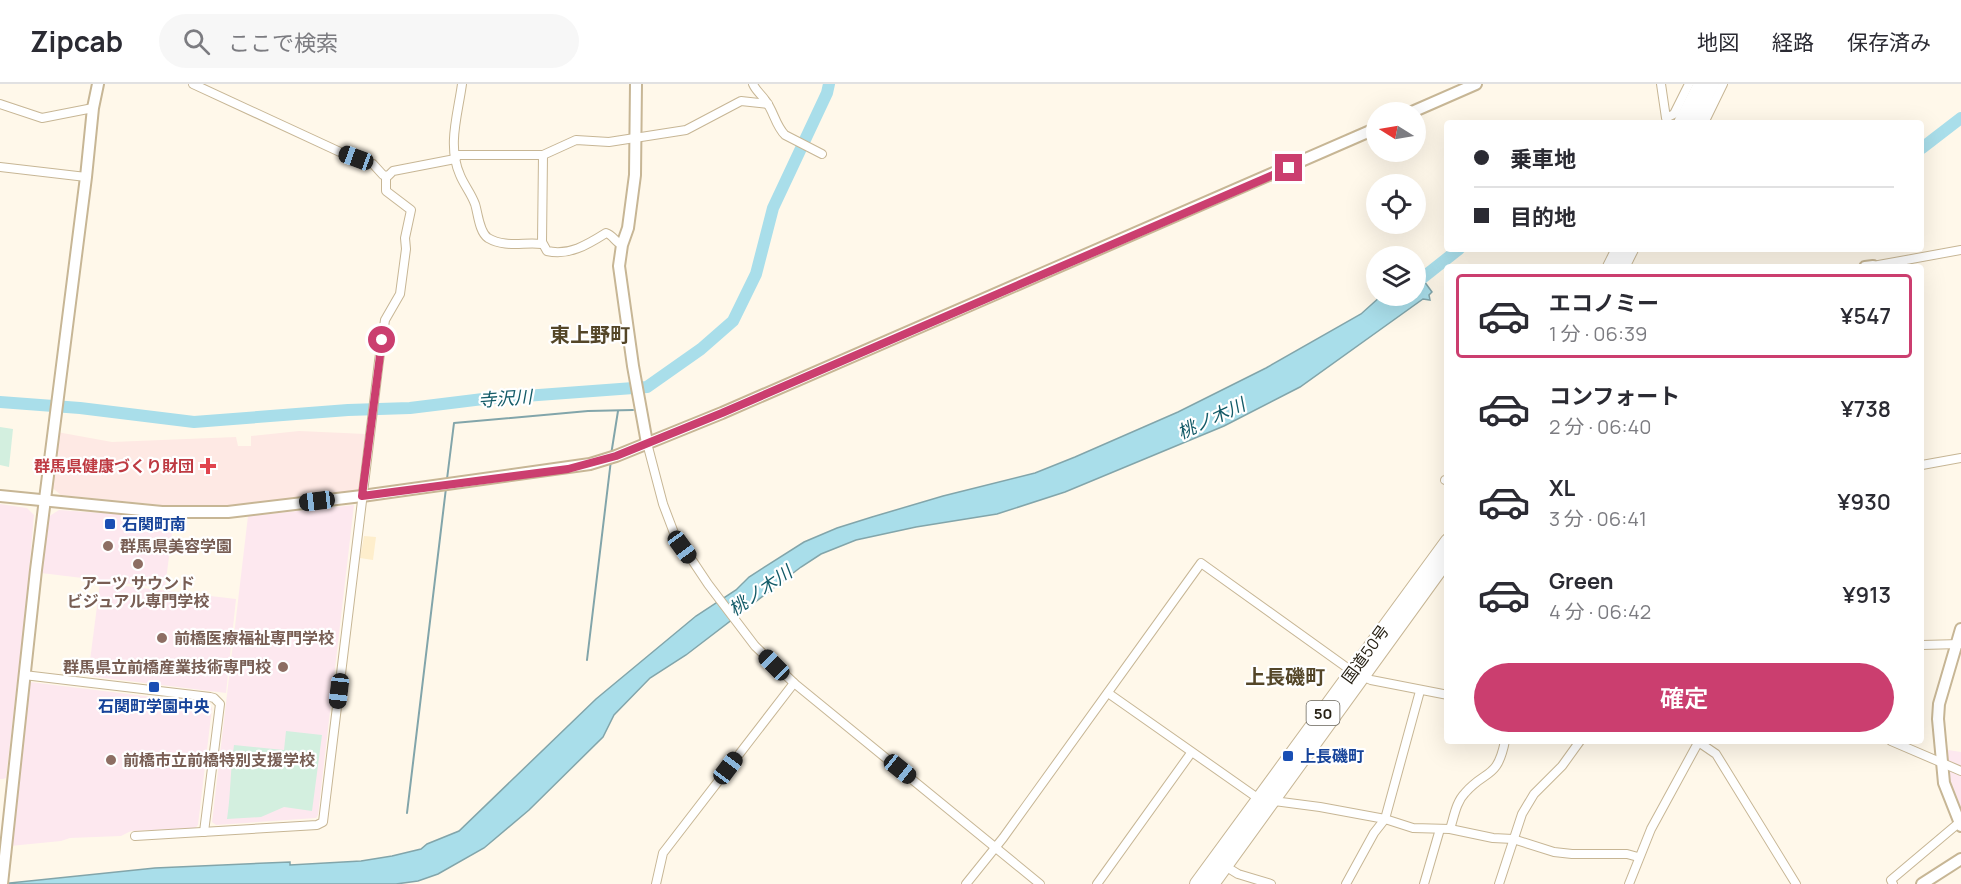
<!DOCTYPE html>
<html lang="ja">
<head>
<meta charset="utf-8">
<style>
	body { margin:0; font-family:Manrope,"Noto Sans JP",sans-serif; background:#f7f7f7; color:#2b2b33; height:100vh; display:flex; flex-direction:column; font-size:22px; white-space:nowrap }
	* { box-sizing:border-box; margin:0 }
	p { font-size:20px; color:#7c7c81 }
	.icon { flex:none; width:33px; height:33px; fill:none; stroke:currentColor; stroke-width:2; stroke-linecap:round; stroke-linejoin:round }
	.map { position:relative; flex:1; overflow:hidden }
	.side { position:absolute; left:1444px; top:180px; width:480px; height:480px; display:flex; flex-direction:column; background:#fff; border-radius:6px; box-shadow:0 6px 24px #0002 }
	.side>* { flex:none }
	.top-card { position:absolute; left:1444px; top:36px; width:480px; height:132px; border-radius:6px; box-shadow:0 6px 24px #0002; display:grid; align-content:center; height:132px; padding:0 30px; background:#fff }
	.needle { width:39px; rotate:281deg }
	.fabs { position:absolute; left:1366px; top:18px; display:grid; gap:12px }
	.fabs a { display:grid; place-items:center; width:60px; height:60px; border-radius:50%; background:#fff; box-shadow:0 6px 24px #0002; font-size:30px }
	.end { position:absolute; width:27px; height:27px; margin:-14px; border:8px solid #cb3e6f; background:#fff; box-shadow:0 0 0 3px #fff }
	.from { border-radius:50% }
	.car { position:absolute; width:18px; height:36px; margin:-18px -9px; border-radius:8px; box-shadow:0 0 4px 2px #0007; background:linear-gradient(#222 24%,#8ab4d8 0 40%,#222 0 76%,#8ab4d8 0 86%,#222 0) }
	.top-card b { display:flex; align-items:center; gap:21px; height:57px; font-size:22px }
	.top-card b+b { border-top:2px solid #e1e1e2 }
	.top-card i { width:15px; height:15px; background:#2b2b33 }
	ul { padding:10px 0 0; list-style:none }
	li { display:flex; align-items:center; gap:18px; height:84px; margin:0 12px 9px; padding:0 18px; border:3px solid transparent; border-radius:6px }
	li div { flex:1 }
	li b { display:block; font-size:22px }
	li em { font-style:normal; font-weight:600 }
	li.active { border-color:#cb3e6f }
	li>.icon { width:54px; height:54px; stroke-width:1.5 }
	.action { display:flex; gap:12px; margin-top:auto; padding:12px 30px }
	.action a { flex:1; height:69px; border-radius:36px; background:#cb3e6f; color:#fff; font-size:24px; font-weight:600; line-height:69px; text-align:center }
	header { display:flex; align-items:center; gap:36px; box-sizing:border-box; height:84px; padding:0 30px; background:#fff; border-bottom:2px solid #e1e1e2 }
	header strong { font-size:28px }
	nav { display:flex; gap:33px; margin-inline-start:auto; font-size:21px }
	.search { width:420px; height:54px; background:#f7f7f7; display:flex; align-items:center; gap:15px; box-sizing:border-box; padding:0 21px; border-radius:33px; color:#7c7c81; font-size:22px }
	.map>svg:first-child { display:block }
	.built { fill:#feeecc }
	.education { fill:#fde8ef }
	.medical { fill:#fee9e4 }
	.green { fill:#d3efdf }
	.water { fill:#a9deea; stroke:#82a5aa; stroke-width:1.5 }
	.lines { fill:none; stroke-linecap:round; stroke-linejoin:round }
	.stream { stroke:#82a5aa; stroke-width:2 }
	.river { stroke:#a9deea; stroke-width:12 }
	.street-casing { stroke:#c7b695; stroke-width:10 }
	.secondary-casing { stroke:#c7b695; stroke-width:14 }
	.highway-casing { stroke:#c7b695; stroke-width:16 }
	.street { stroke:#fff; stroke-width:8 }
	.secondary { stroke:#fff; stroke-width:10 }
	.highway { stroke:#fff; stroke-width:14 }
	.route { stroke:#cb3e6f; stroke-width:8 }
	.health-dot { fill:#e0444e; stroke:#fff; stroke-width:2 }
	.transit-dot { fill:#1a4fb4; stroke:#fff; stroke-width:2 }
	.education-dot { fill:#8d6e63; stroke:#fff; stroke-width:2 }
	.labels { text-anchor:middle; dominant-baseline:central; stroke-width:4.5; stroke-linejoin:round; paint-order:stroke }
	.shield { fill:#fff; stroke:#68645a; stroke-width:1.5 }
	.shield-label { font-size:15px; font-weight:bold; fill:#272114 }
	.health-label { font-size:16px; font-weight:bold; fill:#be3a42; stroke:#fff; text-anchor:end }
	.transit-label { font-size:16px; font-weight:bold; fill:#164399; stroke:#fff; text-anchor:start }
	.education-label { font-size:16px; font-weight:bold; fill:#785e54; stroke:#fff; text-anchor:start }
	.street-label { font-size:16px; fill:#272114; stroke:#fff }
	.water-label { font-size:18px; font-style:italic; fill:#135b68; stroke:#fff }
	.quarter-label { font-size:20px; font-weight:bold; fill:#544628; stroke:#fff }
</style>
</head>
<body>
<header>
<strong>Zipcab</strong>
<div class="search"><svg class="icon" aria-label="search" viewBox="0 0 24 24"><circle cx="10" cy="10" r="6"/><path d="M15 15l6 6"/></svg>ここで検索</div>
<nav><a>地図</a><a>経路</a><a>保存済み</a></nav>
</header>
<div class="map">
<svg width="1961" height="800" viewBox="0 0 1961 800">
	<rect width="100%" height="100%" fill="#fff8ea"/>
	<path class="built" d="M364 452 376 453 373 476 360 474Z"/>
	<g class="education">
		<path d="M0 420 27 424 34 431 26 523 6 694 3 695H0Z"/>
		<path d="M354 421 318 731 316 734 216 741 212 738 248 432Z"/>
		<path d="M59 426 174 434 165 504 41 489 48 433Z"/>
		<path d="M100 499 236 515 226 609 88 592Z"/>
		<path d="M30 598 210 620 212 624 198 741 195 744 131 747 121 752 70 754 61 757 10 762 25 601Z"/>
		<path d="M1948 666 1961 668V686L1948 680Z"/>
		<path d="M1951 687 1961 691V723L1950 696 1949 689Z"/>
	</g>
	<path class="medical" d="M299 347 366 350 360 406 251 421 181 423 61 411 50 402 57 348 112 358 236 353 238 362H251V352Z"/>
	<g class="green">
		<path d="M0 343 13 345 9 383 0 381Z"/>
		<path d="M286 647 322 651 312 727 284 723 261 733 227 735C231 709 230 687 234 661L284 666Z"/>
	</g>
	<path class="water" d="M1416 186 1432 208 1429 211 1430 216 1423 215 1300 303 1224 342 1065 408 997 430 916 443 856 456 821 470 801 483 686 571 650 594 614 631 603 653 529 726 484 764 438 790 418 797 396 800H0L155 784 290 778V781L361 777 392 772 421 765 427 760 459 747 596 615 696 532 736 506 749 493 804 458 837 444 872 433 943 412 1035 389 1075 373 1178 328 1266 284 1361 230 1381 212H1416Z"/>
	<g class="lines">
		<g class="stream">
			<path d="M611 371 618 327"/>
			<path d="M447 395 454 339 588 327 633 326"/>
			<path d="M587 576 611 376"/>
			<path d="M407 729 446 404"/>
		</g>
		<g class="river">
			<path d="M1922 64 1961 34"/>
			<path d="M1416 199 1459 165"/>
			<path d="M0 318 80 324 194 338 348 326 410 324 483 315 647 303 701 265 733 237 756 190 773 124 827 9 829 0"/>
		</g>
		<defs>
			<g id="street">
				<path d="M193 0 340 68 373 80 383 91 388 92 393 87 455 75 458 71H543L576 56 609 58 686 46 741 17 768 20"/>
				<path d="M462 0C458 30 447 62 460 91 464 101 471 109 475 120 478 129 479 148 488 154 505 164 523 158 542 160"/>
				<path d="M753 0C756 7 761 10 765 16 774 27 775 41 785 51L822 70"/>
				<path d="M1661 0 1666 34 1674 30 1689 0"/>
				<path d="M0 20 42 34 93 24"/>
				<path d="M1704 39 1723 0"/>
				<path d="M543 71 542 158 547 167C569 172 587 161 606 149 613 151 615 158 622 161"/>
				<path d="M0 83 86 93"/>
				<path d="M1873 182 1961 166"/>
				<path d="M647 359 663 420 674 449 708 500 755 562 794 599 1040 800"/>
				<path d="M1922 381 1961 374"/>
				<path d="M1445 396 1448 397"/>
				<path d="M1922 561 1960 560"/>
				<path d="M24 591 210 613 214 614 220 620 204 748"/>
				<path d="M1108 609 1259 715 1320 723 1385 735 1413 744 1450 745 1493 754 1513 755 1554 768 1572 770H1627L1638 773"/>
				<path d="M1697 657 1716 670 1796 800"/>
				<path d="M1891 657 1961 687"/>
				<path d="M1450 745C1454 733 1456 718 1465 709 1486 685 1497 696 1505 657"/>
				<path d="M135 752 317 741 323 738 379 277 385 236 400 210 406 165 405 154 411 126 386 107V92"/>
				<path d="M1225 782 1238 790 1271 800"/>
				<path d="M656 800 663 769 794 599"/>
				<path d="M966 800 1003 754 1201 479 1353 588 1371 596 1448 611"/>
				<path d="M1097 800 1191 669"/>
				<path d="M1346 800 1374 749 1385 735 1420 607"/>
				<path d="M1424 800 1440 745"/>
				<path d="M1499 800 1522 730 1534 710 1562 682 1580 657"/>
				<path d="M1629 800 1651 745 1699 657"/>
				<path d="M1893 800 1891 796 1961 737"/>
			</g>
			<g id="secondary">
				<path d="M636 0 635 91 628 144 622 161 619 182 633 282 647 359"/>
				<path d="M1412 28 1476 0"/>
				<path d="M1865 183 1873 182"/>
				<path d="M0 412 162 428H228L362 412 590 380 616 372 722 329 1377 44"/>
				<path d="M1961 545 1939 620 1938 635 1944 699 1961 742"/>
				<path d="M2 800 36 486 86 93 93 24 98 0"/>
				<path d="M1922 800 1961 775"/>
			</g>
			<g id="highway">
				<path d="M1681 39 1701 0"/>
				<path d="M1693 39 1712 0"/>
				<path d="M1610 183 1619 165"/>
				<path d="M1622 183 1631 165"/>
				<path d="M1197 800 1448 457"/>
				<path d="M1212 800 1448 474"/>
			</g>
		</defs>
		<use href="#street" class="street-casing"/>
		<use href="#secondary" class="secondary-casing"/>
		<use href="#highway" class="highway-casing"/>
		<use href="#street" class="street"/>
		<use href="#secondary" class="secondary"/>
		<use href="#highway" class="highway"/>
	</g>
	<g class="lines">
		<path class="route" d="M382 256 362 412 568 385 616 372 722 329 1289 84"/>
	</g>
	<path class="health-dot" d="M205 373h6v6h6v6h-6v6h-6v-6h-6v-6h6z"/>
	<g class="transit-dot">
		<rect x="104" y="434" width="12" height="12" rx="3"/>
		<rect x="148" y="597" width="12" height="12" rx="3"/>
		<rect x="1282" y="666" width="12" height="12" rx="3"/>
	</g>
	<g class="education-dot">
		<circle cx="108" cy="462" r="6"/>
		<circle cx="138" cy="480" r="6"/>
		<circle cx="162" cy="554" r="6"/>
		<circle cx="283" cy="583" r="6"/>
		<circle cx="111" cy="676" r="6"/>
	</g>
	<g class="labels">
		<rect class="shield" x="1306.5" y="617" width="33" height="24" rx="4.5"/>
		<g class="shield-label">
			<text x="1323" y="629">50</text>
		</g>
		<g class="health-label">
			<text x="194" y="382">群馬県健康づくり財団</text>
		</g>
		<g class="transit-label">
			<text x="122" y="440">石関町南</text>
			<text x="154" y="622" text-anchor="middle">石関町学園中央</text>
			<text x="1300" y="672">上長磯町</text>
		</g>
		<g class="education-label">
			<text x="120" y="462">群馬県美容学園</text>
			<text x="138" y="499" text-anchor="middle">アーツ サウンド<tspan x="138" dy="18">ビジュアル専門学校</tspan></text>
			<text x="174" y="554">前橋医療福祉専門学校</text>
			<text x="271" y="583" text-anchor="end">群馬県立前橋産業技術専門校</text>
			<text x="123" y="676">前橋市立前橋特別支援学校</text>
		</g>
		<g class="street-label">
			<text transform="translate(1365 570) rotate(-54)">国道50号</text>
		</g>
		<g class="water-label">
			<text transform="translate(505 314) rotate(-4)">寺沢川</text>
			<text transform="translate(1211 334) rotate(-25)">桃ノ木川</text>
			<text transform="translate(760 506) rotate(-35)">桃ノ木川</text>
		</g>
		<g class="quarter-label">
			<text x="590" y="250">東上野町</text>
			<text x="1285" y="592">上長磯町</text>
		</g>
	</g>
</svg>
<div class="fabs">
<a><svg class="needle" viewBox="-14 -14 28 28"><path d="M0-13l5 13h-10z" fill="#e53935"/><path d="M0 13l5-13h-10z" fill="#7c7c81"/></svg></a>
<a><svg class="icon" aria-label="locate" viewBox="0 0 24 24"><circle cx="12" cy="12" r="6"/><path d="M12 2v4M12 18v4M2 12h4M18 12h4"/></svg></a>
<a><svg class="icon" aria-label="layers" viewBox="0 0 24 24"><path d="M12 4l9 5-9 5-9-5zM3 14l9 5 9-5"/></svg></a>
</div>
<i class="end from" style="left:382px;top:256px"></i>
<i class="end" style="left:1289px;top:84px"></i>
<i class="car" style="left:356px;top:74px;rotate:290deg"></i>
<i class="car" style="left:317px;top:417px;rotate:263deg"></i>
<i class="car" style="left:682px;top:463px;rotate:144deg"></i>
<i class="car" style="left:774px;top:581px;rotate:315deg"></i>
<i class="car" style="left:339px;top:607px;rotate:187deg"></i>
<i class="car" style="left:728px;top:684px;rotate:37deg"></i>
<i class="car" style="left:900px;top:685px;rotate:129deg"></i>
<div class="top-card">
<b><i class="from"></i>乗車地</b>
<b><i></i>目的地</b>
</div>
<section class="side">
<ul>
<li class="active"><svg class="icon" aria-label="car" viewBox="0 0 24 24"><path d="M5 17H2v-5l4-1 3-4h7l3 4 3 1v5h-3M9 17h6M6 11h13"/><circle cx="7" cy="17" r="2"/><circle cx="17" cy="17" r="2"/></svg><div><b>エコノミー</b><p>1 分 · 06:39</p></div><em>¥547</em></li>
<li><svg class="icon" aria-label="car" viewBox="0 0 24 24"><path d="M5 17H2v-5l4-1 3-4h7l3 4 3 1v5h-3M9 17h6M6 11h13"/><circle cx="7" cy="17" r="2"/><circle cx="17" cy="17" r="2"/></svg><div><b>コンフォート</b><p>2 分 · 06:40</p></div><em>¥738</em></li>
<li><svg class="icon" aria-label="car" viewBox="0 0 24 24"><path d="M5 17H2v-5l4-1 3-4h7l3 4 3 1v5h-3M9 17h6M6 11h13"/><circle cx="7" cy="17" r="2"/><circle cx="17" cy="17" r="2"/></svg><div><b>XL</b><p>3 分 · 06:41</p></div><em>¥930</em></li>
<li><svg class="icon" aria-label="car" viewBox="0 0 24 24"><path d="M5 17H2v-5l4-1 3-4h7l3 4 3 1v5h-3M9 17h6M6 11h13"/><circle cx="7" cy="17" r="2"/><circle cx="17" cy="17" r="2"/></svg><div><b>Green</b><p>4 分 · 06:42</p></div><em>¥913</em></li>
</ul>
<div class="action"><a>確定</a></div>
</section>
</div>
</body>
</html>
